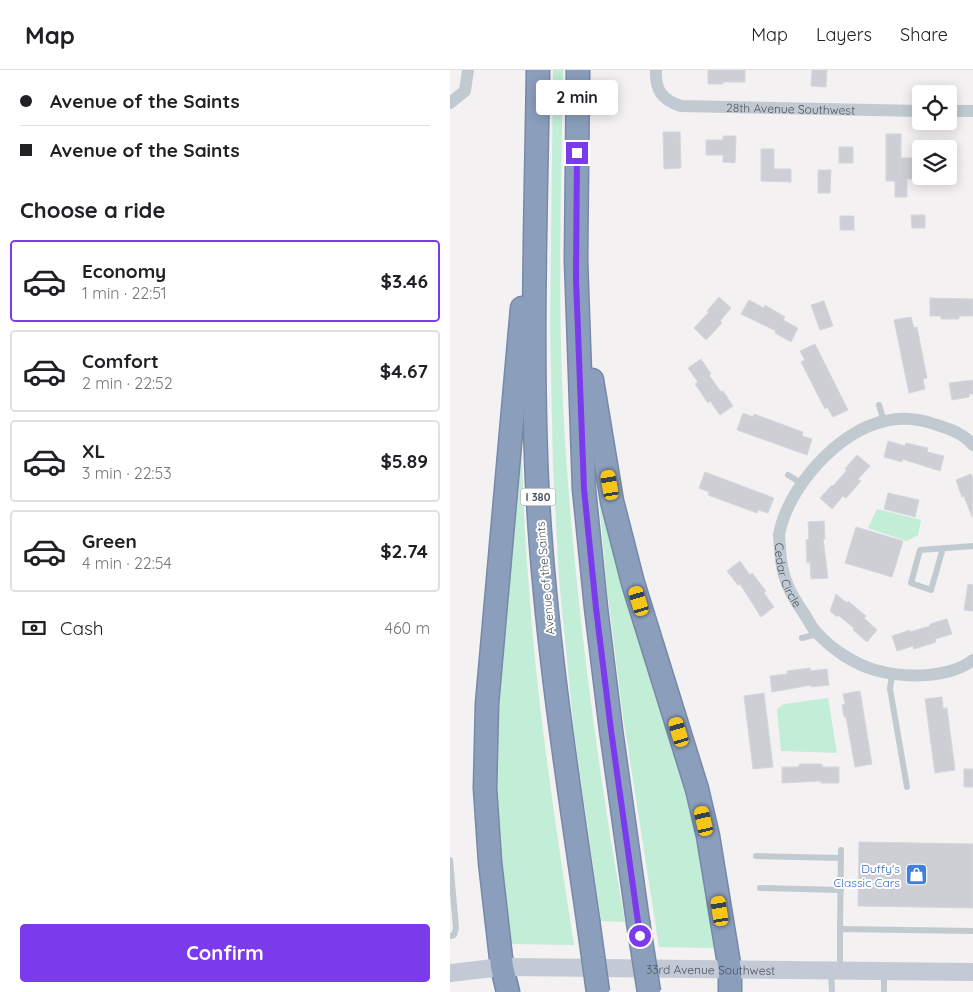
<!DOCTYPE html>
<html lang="en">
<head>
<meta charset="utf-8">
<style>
	body { margin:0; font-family:Quicksand,sans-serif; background:#f6f6f6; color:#202124; height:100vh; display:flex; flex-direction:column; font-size:19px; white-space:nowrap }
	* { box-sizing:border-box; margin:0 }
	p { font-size:16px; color:#757577 }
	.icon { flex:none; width:28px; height:28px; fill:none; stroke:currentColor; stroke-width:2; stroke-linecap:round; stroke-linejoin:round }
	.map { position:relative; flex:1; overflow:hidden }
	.side { display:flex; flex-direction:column; background:#fff; width:450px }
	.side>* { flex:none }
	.hud { display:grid; align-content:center; height:110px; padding:0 20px; background:#fff }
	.fabs { position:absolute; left:462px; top:15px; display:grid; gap:10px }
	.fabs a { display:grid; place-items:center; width:45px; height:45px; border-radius:5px; background:#fff; box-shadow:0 2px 12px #0003; font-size:25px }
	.end { position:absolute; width:22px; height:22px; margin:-11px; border:6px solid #7c3aed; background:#fff; box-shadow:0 0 0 2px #fff }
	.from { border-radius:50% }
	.bubble { position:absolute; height:35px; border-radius:5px; background:#fff; box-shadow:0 2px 12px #0003; font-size:16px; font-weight:700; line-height:35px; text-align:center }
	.car { position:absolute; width:15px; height:30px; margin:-15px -8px; border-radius:6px; box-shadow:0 0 4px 1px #0007; background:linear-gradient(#f5c518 24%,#345 0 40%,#f5c518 0 76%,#345 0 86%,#f5c518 0) }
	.hud b { display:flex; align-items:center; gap:18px; height:48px; font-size:19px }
	.hud b+b { border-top:1px solid #e0e0e0 }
	.hud i { width:12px; height:12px; background:#202124 }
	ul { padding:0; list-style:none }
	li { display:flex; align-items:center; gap:15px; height:82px; margin:0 10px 8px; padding:0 10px; border:2px solid #e0e0e0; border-radius:5px }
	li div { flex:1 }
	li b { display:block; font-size:19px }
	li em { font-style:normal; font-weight:700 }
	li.current { border-color:#7c3aed }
	li>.icon { width:45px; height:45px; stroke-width:1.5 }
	h2 { padding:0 20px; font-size:22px; line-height:60px }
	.pay { display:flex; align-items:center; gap:12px; height:55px; padding:0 20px; font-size:19px }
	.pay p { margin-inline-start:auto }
	.button { display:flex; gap:10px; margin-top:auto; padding:10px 20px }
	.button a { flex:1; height:58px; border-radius:5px; background:#7c3aed; color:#fff; font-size:20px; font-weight:700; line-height:58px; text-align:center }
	header { display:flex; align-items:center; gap:30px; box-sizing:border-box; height:70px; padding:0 25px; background:#fff; border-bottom:1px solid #e0e0e0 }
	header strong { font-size:24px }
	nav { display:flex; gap:28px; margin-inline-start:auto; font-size:18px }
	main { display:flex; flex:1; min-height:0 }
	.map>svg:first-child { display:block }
	.green { fill:#c2edd7 }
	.building { fill:#cecfd5; stroke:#d5d6dc }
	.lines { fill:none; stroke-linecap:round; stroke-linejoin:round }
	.highway-casing { stroke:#7689a8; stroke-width:25 }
	.lane { stroke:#c2cad1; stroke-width:6 }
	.street { stroke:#c2cad1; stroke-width:12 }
	.secondary { stroke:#c3cad6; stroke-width:18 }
	.highway { stroke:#8b9ebc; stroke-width:22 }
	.highway-bridge-casing { stroke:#7689a8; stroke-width:25; stroke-linecap:butt }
	.highway-bridge { stroke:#8b9ebc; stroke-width:22 }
	.route { stroke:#7c3aed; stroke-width:6 }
	.labels { text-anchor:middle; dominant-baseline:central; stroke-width:4; stroke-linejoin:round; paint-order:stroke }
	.shield { fill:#fff; stroke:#80868e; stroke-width:1 }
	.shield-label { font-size:11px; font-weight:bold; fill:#49525d }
	.street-label { font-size:12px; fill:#49525d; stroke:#fff }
	.shop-label { font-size:12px; fill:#366cbe; stroke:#fff; text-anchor:end }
</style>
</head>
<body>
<header>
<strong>Map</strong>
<nav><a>Map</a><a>Layers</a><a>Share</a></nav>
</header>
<main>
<section class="side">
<div class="hud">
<b><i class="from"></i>Avenue of the Saints</b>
<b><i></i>Avenue of the Saints</b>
</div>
<h2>Choose a ride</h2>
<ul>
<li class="current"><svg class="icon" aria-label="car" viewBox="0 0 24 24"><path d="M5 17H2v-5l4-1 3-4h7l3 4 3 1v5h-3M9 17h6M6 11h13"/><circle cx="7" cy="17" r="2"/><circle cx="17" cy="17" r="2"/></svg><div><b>Economy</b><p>1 min · 22:51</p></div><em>$3.46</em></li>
<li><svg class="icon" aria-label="car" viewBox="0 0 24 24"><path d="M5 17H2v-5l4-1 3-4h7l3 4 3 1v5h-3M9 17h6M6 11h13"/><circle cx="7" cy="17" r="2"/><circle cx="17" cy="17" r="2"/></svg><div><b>Comfort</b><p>2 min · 22:52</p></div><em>$4.67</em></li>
<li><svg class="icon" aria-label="car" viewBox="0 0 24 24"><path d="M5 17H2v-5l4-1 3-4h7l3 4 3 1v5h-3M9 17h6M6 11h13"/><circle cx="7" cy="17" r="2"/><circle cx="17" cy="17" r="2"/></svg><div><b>XL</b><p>3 min · 22:53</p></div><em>$5.89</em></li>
<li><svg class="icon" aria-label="car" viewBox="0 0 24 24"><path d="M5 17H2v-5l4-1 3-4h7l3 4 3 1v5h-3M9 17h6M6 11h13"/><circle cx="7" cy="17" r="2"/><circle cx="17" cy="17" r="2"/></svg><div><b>Green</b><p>4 min · 22:54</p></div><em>$2.74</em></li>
</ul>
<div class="pay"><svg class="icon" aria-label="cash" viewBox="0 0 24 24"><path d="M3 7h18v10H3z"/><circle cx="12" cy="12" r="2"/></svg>Cash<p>460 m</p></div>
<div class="button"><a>Confirm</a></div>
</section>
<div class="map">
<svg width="523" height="922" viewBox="0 0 523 922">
	<rect width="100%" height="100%" fill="#f3f1f1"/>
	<g class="green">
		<path d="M103 0H113C111 123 107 247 115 370 123 496 138 621 157 746 162 781 169 816 175 852L151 851 124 661 109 509 103 396 100 255Z"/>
		<path d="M71 369C73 415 74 460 78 506 86 629 105 752 124 875L60 874 42 710 44 625Z"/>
		<path d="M144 374 242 733 267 876 263 878 209 877 172 639 157 518Z"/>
		<path d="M427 439 471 450 468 465 457 471 418 458Z"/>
		<path d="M378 628 387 683 331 681 327 639 334 634Z"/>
	</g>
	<g class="building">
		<path d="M258 0H295V12H273V14H258Z"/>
		<path d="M362 0H377L376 17 361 16Z"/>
		<path d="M213 62H230L231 98 214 99Z"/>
		<path d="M436 64H451V88H471V109H457V127H445V111H436Z"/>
		<path d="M273 66H286L285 93 273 92V85H256V70H273Z"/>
		<rect x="389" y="77" width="14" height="16"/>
		<path d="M311 79H324V99H341V112L311 111Z"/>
		<path d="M368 100H381L380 123H368Z"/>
		<path d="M461 145H475V158H462Z"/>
		<rect x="390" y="146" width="14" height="14"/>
		<path d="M269 227 281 238 270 251 272 253 256 270 244 258 259 242 257 241Z"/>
		<path d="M480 228 523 229V246H509V249H491V246H480Z"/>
		<path d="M299 230 314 238 315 235 335 247 333 250 348 258 341 272 325 263 326 261 291 244Z"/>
		<path d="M374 231 383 256 370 260 361 235Z"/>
		<path d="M461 247 464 258 467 257 477 308 473 309 475 319 459 323 444 250Z"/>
		<path d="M365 274 398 340 383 347 377 337 375 339 351 292 355 290 350 281Z"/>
		<path d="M251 289 261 304 259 305 271 322 273 321 283 336 270 345 260 331 258 333 245 314 248 312 238 298Z"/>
		<path d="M523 310V324H519V327L502 330 499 313Z"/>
		<path d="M293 343 303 347 304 344 353 362 352 366 362 369 357 385 287 360Z"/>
		<path d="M438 371 455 376 456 373 478 378 477 382 494 386 490 401 452 389V392L434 387Z"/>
		<path d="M407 385 420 396 408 409 411 411 396 428 393 426 382 439 370 428 382 415 383 416 397 400 395 399Z"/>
		<path d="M255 402 324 428 318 443 308 440 307 443 258 425 259 422 249 418Z"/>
		<path d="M521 404 523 409 522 447 514 426 512 427 506 410Z"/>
		<path d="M438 423 469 430 465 447 434 439Z"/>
		<path d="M374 451 375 469H373L378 508 361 509 360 492 357 493 356 470 359 469 358 452Z"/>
		<path d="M406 457 453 471 442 507 395 493Z"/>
		<path d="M290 491 300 505 302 503 316 521 314 523 324 537 311 547 290 514 288 515 277 501Z"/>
		<path d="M518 514 523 515V541L514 540Z"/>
		<path d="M386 524 397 533 398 531 416 546 414 548 427 560 417 572 403 560 404 558 388 545 387 547 380 541Z"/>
		<path d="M497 549 502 564 485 569 486 572 464 579 463 576 447 581 442 566 460 560V562L480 556V554Z"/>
		<path d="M360 598V601L377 599 379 615 361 617V615L322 622 320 606 337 604V601Z"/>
		<path d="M410 621 422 694 405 697 396 647H394L392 635 395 634 393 624Z"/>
		<path d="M314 623 323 697 303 699 294 626Z"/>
		<path d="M492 627 493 638H497L505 700 485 703 475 629Z"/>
		<path d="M349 694H372V697H389V713H371V711L332 713V697H349Z"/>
		<rect x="514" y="699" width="9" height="18"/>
		<path d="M409 772 523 774V838L408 836Z"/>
	</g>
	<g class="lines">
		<defs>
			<g id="highway">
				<path d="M88 0C86 137 81 275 87 412 94 559 117 705 138 850"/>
				<path d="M128 0 126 190 134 419 146 538 161 660 188 852"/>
				<path d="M142 310 162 431 183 513 247 719 258 766 280 900V922"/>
				<path d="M58 922 52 897 40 792 35 718 37 634 72 238"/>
			</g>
		</defs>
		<use href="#highway" class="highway-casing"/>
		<g class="lane">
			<path d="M429 335 434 351"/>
			<path d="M338 405 351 413"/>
			<path d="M493 478 481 520 461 513 470 480 523 476"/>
			<path d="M352 568 367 564"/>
			<path d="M442 605 440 619 457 717"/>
			<path d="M306 786 391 788"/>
			<path d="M0 790 6 858 4 865 0 866"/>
			<path d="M310 818 391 820"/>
			<path d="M390 859 391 780"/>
			<path d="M390 900V859L523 861"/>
			<path d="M381 901 382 922"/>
			<path d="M434 903V922"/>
		</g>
		<g class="street">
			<path id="s1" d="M206 0C205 20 212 30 231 36L471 41"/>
			<path d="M0 33 15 21 18 0"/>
			<path d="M499 41H523"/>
			<path id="s2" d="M523 375C514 364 500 359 487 355 471 349 452 347 435 351 389 360 337 418 329 465 329 469 330 475 330 480 332 508 339 522 355 545 359 551 362 559 368 564 382 579 404 594 425 600 454 608 498 609 523 590"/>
		</g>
		<path class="secondary" id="s3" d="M0 903 52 897 523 902"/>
		<use href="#highway" class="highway"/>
		<defs>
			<g id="highway-bridge">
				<path d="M138 850 148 922"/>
				<path d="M188 852 199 922"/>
			</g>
		</defs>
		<use href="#highway-bridge" class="highway-bridge-casing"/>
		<use href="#highway-bridge" class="highway-bridge"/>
	</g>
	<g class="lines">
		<path class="route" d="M127 83 126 209 134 419 146 538 161 660 190 866"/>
	</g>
	<defs>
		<symbol id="shop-square" viewBox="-11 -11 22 22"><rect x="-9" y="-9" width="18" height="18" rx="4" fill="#3f7fe0" stroke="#fff"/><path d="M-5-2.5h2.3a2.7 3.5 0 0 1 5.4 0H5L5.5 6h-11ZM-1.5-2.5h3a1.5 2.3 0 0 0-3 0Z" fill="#fff"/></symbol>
	</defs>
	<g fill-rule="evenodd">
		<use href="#shop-square" x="454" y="792" width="25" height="25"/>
	</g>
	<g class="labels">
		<rect class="shield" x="70.5" y="418.5" width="35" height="17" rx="4"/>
		<g class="shield-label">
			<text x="88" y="427">I 380</text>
		</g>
		<g class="street-label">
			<text stroke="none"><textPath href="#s1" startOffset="158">28th Avenue Southwest</textPath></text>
			<text stroke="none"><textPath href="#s2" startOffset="299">Cedar Circle</textPath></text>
			<text transform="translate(95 508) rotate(-95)">Avenue of the Saints</text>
			<text stroke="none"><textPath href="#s3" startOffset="261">33rd Avenue Southwest</textPath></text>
		</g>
		<g class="shop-label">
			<text x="450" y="798">Duffy's<tspan x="450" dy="14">Classic Cars</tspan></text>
		</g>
	</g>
</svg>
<div class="fabs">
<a><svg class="icon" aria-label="locate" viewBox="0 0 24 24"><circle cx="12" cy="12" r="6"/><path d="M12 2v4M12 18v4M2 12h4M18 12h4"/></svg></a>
<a><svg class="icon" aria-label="layers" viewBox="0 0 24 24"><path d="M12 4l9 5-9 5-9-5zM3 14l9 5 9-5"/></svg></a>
</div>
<i class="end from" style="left:190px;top:866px"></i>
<i class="end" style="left:127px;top:83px"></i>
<div class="bubble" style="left:86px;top:10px;width:82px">2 min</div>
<i class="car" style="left:160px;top:415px;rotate:350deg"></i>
<i class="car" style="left:189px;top:531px;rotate:343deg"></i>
<i class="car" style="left:229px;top:662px;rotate:343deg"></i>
<i class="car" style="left:254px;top:751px;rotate:347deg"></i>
<i class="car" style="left:270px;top:841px;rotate:351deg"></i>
</div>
</main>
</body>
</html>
